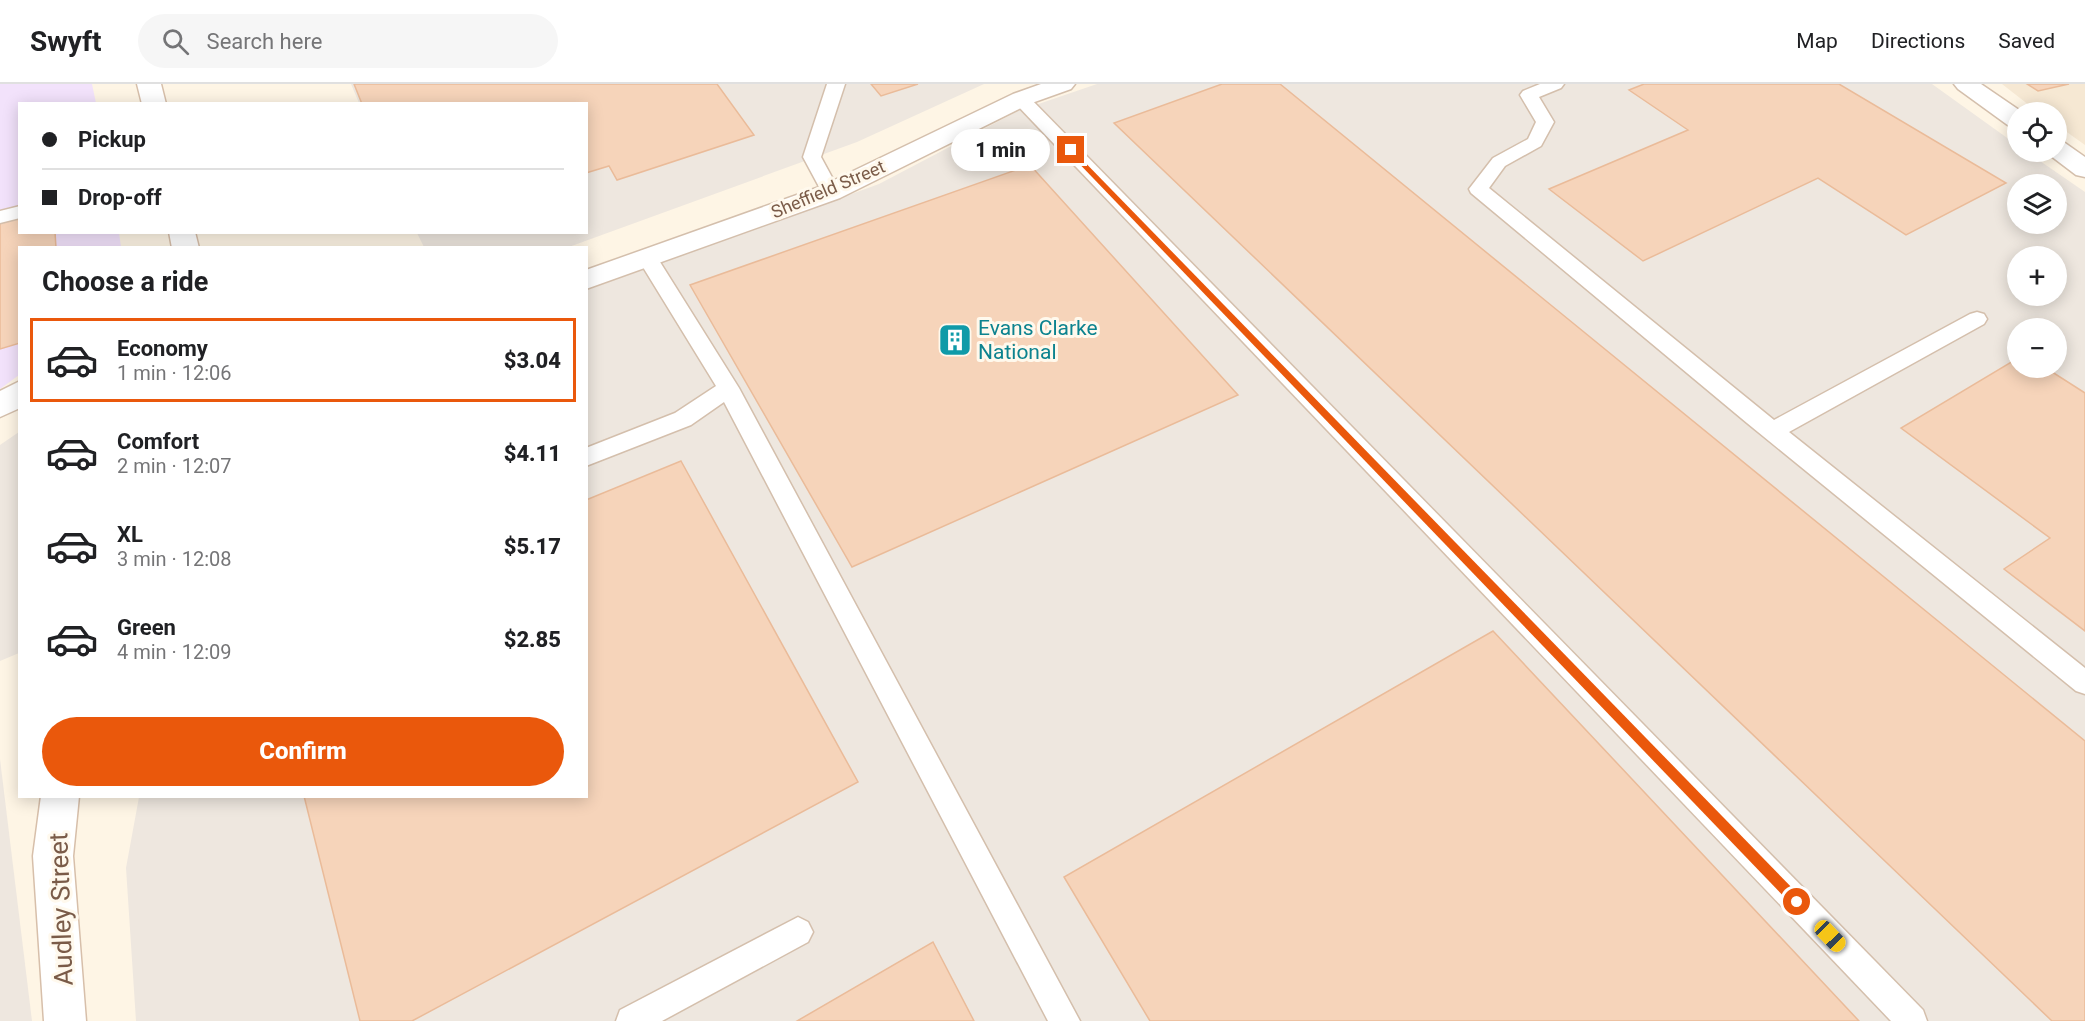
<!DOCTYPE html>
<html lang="en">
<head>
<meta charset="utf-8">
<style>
	body { margin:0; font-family:Roboto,sans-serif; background:#f6f6f6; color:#202124; height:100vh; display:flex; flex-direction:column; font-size:22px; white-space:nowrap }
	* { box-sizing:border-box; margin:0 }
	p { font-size:20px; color:#757577 }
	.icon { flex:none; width:33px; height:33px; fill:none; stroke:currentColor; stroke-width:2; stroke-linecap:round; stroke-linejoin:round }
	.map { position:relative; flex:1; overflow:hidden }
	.side { position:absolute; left:18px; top:162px; width:570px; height:552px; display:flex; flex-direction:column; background:#fff; border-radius:0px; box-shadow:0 3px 15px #0003 }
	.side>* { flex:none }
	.hud { position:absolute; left:18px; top:18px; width:570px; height:132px; border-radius:0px; box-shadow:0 3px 15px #0003; display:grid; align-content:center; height:132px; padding:0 24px; background:#fff }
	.controls { position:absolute; left:2007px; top:18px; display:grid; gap:12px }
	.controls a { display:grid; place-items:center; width:60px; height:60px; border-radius:50%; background:#fff; box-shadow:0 3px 15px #0003; font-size:30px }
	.end { position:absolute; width:27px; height:27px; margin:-14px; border:8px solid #ea580c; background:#fff; box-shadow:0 0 0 3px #fff }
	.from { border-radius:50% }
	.bubble { position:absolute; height:42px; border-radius:21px; background:#fff; box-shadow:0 3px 15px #0003; font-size:20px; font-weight:800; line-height:42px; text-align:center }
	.car { position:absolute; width:18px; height:36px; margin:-18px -9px; border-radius:8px; box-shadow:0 0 4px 2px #0007; background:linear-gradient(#f5c518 24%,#345 0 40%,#f5c518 0 76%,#345 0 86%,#f5c518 0) }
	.hud b { display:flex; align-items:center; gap:21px; height:57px; font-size:22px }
	.hud b+b { border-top:2px solid #e0e0e0 }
	.hud i { width:15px; height:15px; background:#202124 }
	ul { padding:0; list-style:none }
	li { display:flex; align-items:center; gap:18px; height:84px; margin:0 12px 9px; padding:0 12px; border:3px solid transparent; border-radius:0px }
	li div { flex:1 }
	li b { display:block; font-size:22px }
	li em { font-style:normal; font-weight:800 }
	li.on { border-color:#ea580c }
	li>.icon { width:54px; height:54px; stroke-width:1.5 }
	h2 { padding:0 24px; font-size:27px; line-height:72px }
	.action { display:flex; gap:12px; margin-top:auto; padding:12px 24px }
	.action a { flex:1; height:69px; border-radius:36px; background:#ea580c; color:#fff; font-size:24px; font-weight:800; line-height:69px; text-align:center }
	header { display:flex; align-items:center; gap:36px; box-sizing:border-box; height:84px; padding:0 30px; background:#fff; border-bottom:2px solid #e0e0e0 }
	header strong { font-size:28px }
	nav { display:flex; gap:33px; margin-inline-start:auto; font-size:21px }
	.search { width:420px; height:54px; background:#f6f6f6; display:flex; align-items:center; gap:15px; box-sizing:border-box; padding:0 21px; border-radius:33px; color:#757577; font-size:22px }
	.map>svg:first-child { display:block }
	.residential { fill:#f6e8d3 }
	.industrial { fill:#eee7df; fill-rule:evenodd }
	.education { fill:#f2e2fb }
	.building { fill:#f6d4ba; stroke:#eabb99; stroke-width:1.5 }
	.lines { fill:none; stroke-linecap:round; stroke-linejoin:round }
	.lane-casing { stroke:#d4bfac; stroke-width:3 }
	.street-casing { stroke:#d4bfac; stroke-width:3 }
	.secondary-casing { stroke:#d7bfaa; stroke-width:3 }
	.lane { fill:#fff; fill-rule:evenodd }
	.street { fill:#fff; fill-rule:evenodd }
	.secondary { fill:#fff; fill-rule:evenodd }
	.route { fill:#ea580c }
	.labels { text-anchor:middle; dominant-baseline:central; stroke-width:6; stroke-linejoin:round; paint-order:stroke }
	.far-street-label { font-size:18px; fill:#7a5b48; stroke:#fff9ed }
	.culture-label { font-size:21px; fill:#0d838f; stroke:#fff9ed; text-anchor:start }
	.near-street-label { font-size:26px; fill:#7a5b48; stroke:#fff9ed }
</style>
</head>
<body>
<header>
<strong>Swyft</strong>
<div class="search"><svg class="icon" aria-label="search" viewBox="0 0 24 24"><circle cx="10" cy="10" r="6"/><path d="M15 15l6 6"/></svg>Search here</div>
<nav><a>Map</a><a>Directions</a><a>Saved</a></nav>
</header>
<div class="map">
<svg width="2085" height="937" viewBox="0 0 2085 937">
	<rect width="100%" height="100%" fill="#fef5e5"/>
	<path class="residential" d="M2002 0H2085V61L2057 41 2056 28H2038Z"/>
	<g class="industrial">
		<path d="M351 0H984L857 58 566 164 424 163 417 149 586 148V20L359 19Z"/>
		<path d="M1097 0H1932L2017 61 2018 68H2027L2085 108V937H136L126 784 139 713 586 712 587 206 879 100 1018 27ZM2018 100H2056V140H2018ZM2018 172H2056V212H2018ZM2018 244H2056V284H2018Z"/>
		<path d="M19 348V569L0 577V361Z"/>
		<path d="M0 675 32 937H0Z"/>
	</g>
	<path class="education" d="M0 0H92L96 19 20 20V148L119 149 121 163 20 164 19 291 0 305Z"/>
	<g class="building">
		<path d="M354 0H717L754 51 617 96 609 82 586 89V20H362Z"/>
		<path d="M871 0H918L881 12Z"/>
		<path d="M1222 0H1280L2085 657V937H2052L1114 39Z"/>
		<path d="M1644 0H1839L2006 99 1906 151 1818 94 1643 177 1549 105 1688 46 1629 6Z"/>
		<path d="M2027 0H2069L2038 7Z"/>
		<path d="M1030 81 1238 311 852 483 690 201Z"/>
		<path d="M20 132V148H55L56 164H20V259L0 265V138Z"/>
		<path d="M2018 274V284H2046L2085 309V547L2004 485 2050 454 1901 344Z"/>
		<path d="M681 377 858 698 412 937H360L304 712H586V416Z"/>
		<path d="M1493 547 1859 937H1150L1064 793Z"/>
		<path d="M933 858 974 937H797Z"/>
	</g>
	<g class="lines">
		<defs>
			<g id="lane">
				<path d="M827 0H845L821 73 840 108 838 112H824L803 73Z"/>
				<path d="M1540 0H1564L1561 4 1539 13 1554 38 1541 62 1505 82 1489 104 1774 336 1970 230 1977 228 1984 230 1987 235 1984 240 1789 348 2085 584V610L2076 607 1747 339 1471 109 1469 105 1493 74 1528 55 1536 38 1520 11 1523 7Z"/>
				<path d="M1021 10 1027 11 1923 926 1927 937H1891L1015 19 1012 15 1015 11Z"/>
				<path d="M20 122V134L0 139V127Z"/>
				<path d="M648 168 655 170 739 304 1080 937H1048L724 318 691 341 586 382V364L675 329 716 302 638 175 641 170Z"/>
				<path d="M798 833 808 838 813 848 808 858 662 937H616L620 926Z"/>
			</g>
			<g id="street">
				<path d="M1041 0H1075L1071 5 1029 20 840 114 586 205V186L822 102 1013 10Z"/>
				<path d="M1954 0H1981L2022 28H2018V44L2009 42 1958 5Z"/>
				<path d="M2056 57 2065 59 2085 73V93L2076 91 2047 69 2046 68H2056Z"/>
				<path d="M20 297V324L0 333V307Z"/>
			</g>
			<g id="secondary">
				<path d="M137 0H161L166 20H142Z"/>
				<path d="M169 148H195L199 164H172Z"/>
				<path d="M41 712H79L73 772 86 937H44L33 772Z"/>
			</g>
		</defs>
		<use href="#lane" class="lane-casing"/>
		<use href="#street" class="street-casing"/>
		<use href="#secondary" class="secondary-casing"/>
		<use href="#lane" class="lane"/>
		<use href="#street" class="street"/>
		<use href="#secondary" class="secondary"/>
	</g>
	<path class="route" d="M1071 64 1801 813V822H1793L1068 68Z"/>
	<defs>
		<symbol id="building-square" viewBox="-11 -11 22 22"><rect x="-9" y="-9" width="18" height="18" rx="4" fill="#0f9aa8" stroke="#fff9ed"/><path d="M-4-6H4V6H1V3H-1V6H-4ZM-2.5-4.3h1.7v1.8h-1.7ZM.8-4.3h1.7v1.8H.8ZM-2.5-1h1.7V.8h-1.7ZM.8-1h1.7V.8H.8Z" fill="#fff"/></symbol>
	</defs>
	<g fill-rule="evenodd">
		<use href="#building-square" x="936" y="237" width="38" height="38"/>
	</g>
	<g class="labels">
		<g class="far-street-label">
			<text transform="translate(828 105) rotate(-23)">Sheffield Street</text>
		</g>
		<g class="culture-label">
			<text x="978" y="244">Evans Clarke<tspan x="978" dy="24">National</tspan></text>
		</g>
		<g class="near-street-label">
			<text transform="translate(61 825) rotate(-92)">Audley Street</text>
		</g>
	</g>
</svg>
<div class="controls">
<a><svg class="icon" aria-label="locate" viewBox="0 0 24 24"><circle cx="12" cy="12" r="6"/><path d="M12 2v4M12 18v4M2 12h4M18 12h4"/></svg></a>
<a><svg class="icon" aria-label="layers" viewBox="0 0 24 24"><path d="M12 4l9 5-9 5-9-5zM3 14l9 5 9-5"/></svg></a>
<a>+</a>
<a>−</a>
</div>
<i class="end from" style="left:1797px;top:818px"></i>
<i class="end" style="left:1071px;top:66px"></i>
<div class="bubble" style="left:951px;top:45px;width:99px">1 min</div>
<i class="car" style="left:1830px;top:852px;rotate:136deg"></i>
<div class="hud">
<b><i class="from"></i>Pickup</b>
<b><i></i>Drop-off</b>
</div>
<section class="side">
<h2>Choose a ride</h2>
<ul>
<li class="on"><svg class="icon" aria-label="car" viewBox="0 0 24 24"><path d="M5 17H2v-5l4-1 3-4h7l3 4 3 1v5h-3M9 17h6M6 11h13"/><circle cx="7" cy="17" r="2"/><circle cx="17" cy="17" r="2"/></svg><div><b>Economy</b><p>1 min · 12:06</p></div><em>$3.04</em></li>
<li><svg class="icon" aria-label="car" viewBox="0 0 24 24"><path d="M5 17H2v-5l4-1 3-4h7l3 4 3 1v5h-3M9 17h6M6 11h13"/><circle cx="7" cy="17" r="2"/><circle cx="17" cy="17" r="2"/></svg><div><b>Comfort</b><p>2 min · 12:07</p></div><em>$4.11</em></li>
<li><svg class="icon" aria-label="car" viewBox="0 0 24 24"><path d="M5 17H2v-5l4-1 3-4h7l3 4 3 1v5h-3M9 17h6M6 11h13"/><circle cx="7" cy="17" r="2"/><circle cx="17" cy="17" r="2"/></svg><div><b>XL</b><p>3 min · 12:08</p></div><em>$5.17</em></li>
<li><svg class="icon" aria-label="car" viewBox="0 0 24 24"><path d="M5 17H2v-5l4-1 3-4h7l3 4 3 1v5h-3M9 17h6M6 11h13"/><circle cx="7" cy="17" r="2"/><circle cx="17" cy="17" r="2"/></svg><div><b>Green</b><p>4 min · 12:09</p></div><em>$2.85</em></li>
</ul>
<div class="action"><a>Confirm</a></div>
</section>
</div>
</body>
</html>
